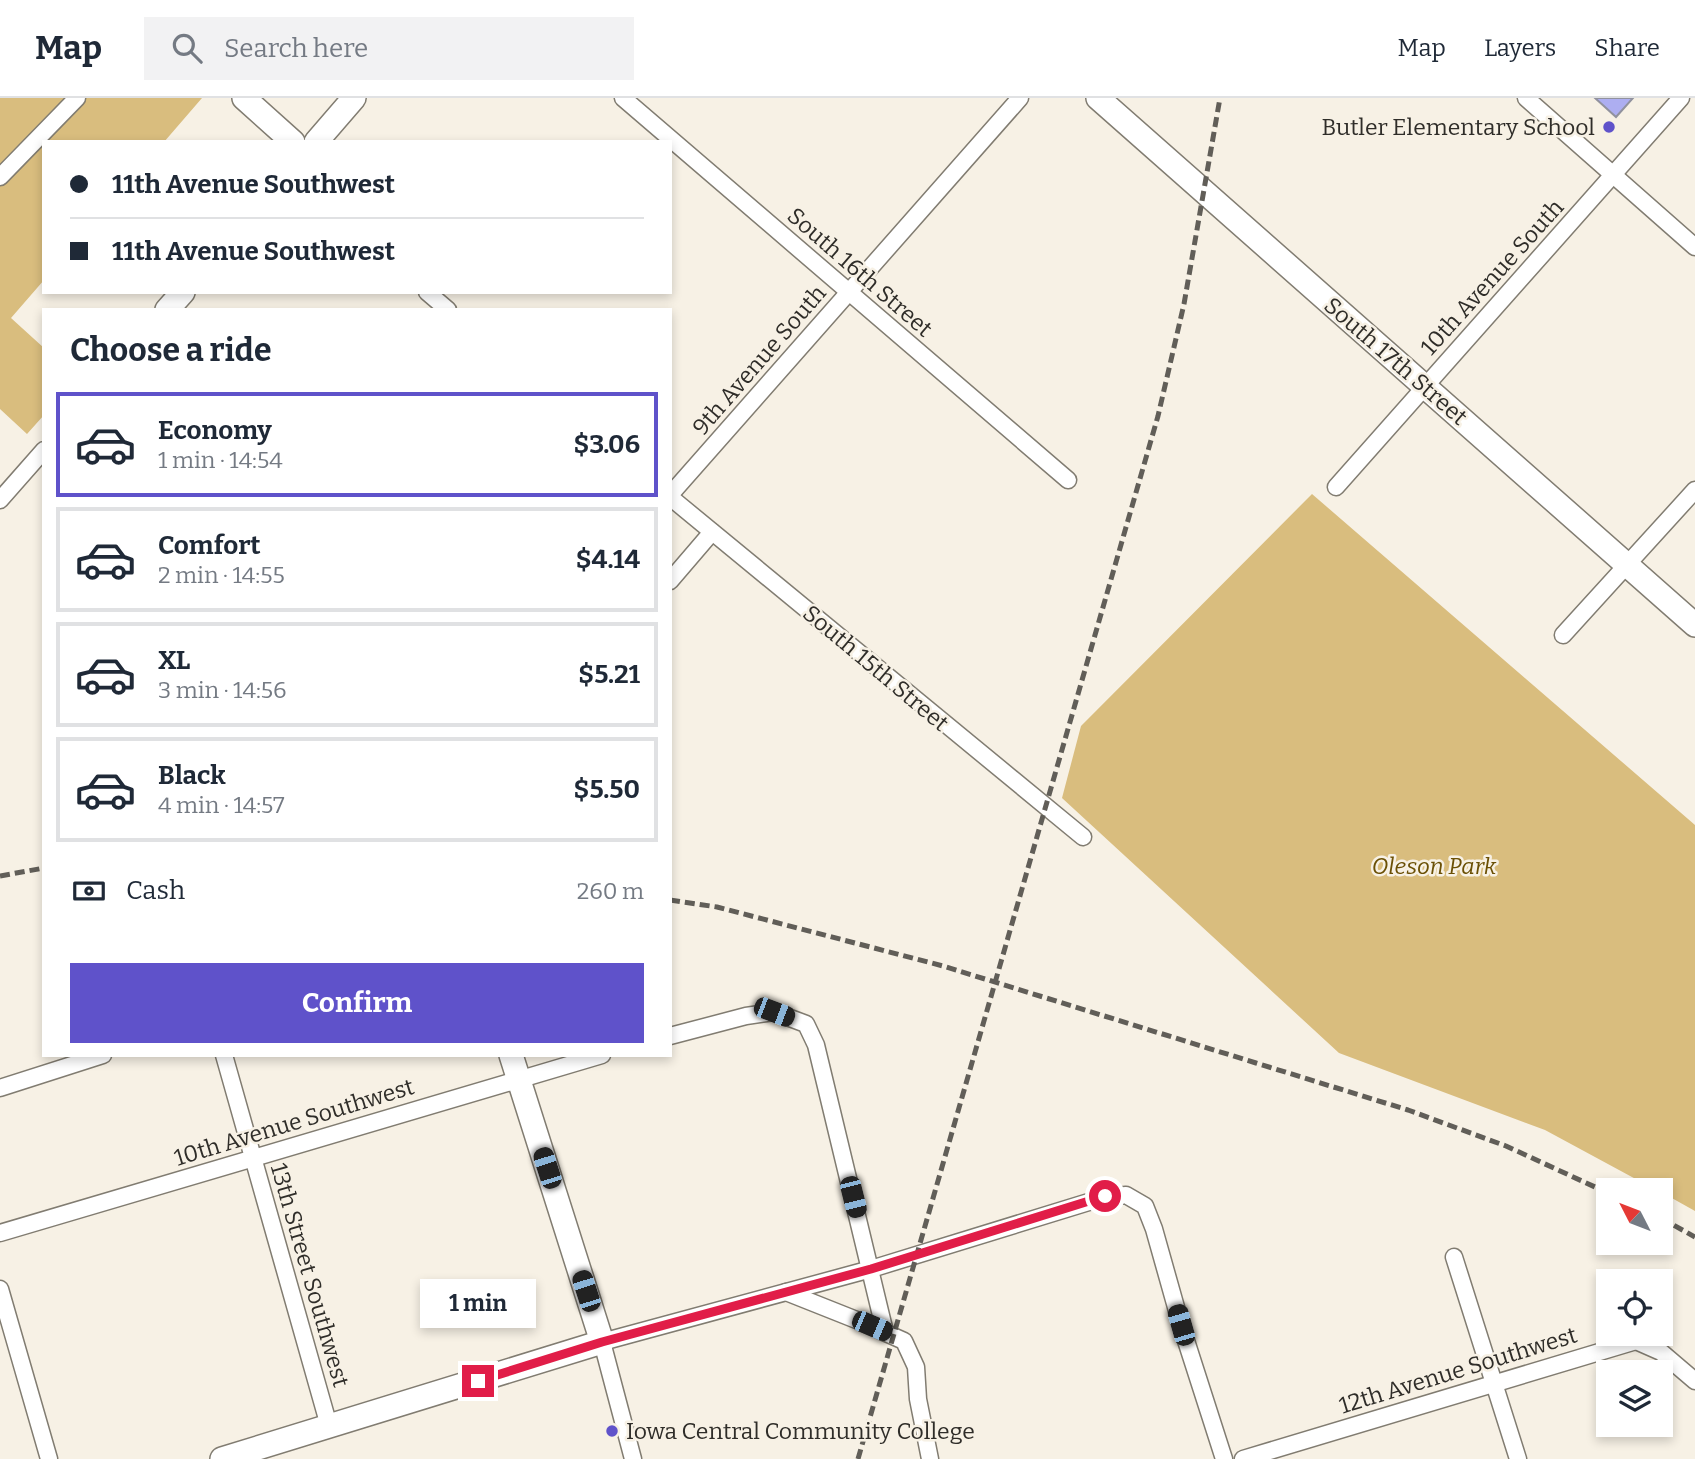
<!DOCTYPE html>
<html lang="en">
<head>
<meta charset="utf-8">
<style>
	body { margin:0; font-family:Bitter,serif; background:#f2f2f3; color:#1f2937; height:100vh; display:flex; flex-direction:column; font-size:26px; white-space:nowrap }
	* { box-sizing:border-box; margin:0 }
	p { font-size:23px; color:#747a83 }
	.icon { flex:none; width:38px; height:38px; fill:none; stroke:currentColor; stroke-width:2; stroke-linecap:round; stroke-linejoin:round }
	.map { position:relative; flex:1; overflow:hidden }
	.panel { position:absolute; left:42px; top:210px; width:630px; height:749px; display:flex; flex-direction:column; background:#fff; border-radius:0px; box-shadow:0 4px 10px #0003 }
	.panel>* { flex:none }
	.top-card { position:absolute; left:42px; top:42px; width:630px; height:154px; border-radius:0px; box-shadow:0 4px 10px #0003; display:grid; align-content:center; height:154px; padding:0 28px; background:#fff }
	.needle { width:46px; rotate:312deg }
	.buttons { position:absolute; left:1596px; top:1080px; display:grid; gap:14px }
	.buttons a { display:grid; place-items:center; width:77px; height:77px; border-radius:0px; background:#fff; box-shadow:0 4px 10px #0003; font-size:35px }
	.end { position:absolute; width:32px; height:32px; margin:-16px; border:9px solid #e11d48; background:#fff; box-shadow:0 0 0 4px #fff }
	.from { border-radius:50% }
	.bubble { position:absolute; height:49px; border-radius:0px; background:#fff; box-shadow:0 4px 10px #0003; font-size:23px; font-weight:700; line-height:49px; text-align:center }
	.car { position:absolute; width:21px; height:42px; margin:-21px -10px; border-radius:9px; box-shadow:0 0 5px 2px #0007; background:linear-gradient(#222 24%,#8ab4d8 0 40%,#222 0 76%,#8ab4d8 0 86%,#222 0) }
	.top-card b { display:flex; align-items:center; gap:24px; height:66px; font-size:26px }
	.top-card b+b { border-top:2px solid #e0e1e3 }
	.top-card i { width:18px; height:18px; background:#1f2937 }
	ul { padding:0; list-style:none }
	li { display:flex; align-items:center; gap:21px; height:105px; margin:0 14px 10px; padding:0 14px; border:4px solid #e0e1e3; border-radius:0px }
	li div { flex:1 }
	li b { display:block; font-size:26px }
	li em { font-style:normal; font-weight:700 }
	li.active { border-color:#5f52ca }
	li>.icon { width:63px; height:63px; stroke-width:1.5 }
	h2 { padding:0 28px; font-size:32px; line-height:84px }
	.pay { display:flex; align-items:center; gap:18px; height:77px; padding:0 28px; font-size:26px }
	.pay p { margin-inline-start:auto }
	.button { display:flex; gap:14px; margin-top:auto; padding:14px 28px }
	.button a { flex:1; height:80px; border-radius:0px; background:#5f52ca; color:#fff; font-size:28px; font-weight:700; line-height:80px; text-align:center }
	header { display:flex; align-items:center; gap:42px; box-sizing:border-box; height:98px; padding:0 35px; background:#fff; border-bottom:2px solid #e0e1e3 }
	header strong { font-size:33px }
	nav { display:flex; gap:38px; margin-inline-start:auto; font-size:24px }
	.search { width:490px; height:63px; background:#f2f2f3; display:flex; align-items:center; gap:18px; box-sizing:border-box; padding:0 24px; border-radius:0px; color:#747a83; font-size:26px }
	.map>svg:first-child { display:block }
	.green { fill:#d9bd7e }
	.building { fill:#adaef1; stroke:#91929e; stroke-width:2 }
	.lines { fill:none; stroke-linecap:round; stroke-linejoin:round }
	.street-casing { stroke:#817c71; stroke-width:19 }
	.secondary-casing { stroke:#817c71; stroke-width:26 }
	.street { stroke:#fff; stroke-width:16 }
	.secondary { stroke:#fff; stroke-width:23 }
	.rail { stroke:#615e58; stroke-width:5; stroke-dasharray:10 5; stroke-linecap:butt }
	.route { stroke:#e11d48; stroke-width:9 }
	.poi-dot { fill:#5f52ca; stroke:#f7f1e5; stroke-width:2.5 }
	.labels { text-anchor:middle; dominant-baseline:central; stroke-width:5; stroke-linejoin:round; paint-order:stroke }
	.poi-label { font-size:23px; fill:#2f2d29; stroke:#f7f1e5; text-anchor:end }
	.street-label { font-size:23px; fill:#2f2d29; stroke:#f7f1e5 }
	.park-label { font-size:23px; font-style:italic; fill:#6b5005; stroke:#f7f1e5 }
</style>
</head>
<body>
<header>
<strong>Map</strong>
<div class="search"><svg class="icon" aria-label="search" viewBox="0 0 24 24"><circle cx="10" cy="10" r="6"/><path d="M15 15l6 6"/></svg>Search here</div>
<nav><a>Map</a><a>Layers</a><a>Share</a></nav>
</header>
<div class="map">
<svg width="1695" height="1361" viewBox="0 0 1695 1361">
	<rect width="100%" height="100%" fill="#f7f1e5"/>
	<g class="green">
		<path d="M0 0H202L164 44H44V182L11 220 44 250V317L27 336 0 311Z"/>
		<path d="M1312 396 1695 727V1113L1661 1094V1092H1656L1545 1032 1339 955 1062 700 1081 628Z"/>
	</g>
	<path class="building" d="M1595 0H1633L1616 19Z"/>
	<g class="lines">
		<defs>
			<g id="street">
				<path d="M623 0 1068 382"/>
				<path d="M1526 0 1695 149"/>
				<path d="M0 79 77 0"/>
				<path d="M427 194 448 212"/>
				<path d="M1336 389 1681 0"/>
				<path d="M670 397 1020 0"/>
				<path d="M670 399 1083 739"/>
				<path d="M0 402 44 352"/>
				<path d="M670 483 712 434"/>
				<path d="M1563 537 1695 392"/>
				<path d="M670 938 746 918 774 914 806 926 816 947 885 1234"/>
				<path d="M224 957 329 1328"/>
				<path d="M0 990 103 957"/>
				<path d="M0 1135 602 957"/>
				<path d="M1454 1159 1518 1361"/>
				<path d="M0 1191 49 1361"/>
				<path d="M786 1194 859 1223 904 1243 916 1269 918 1301 930 1361"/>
				<path d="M633 1361 602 1244 871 1171 1105 1099 1126 1097 1145 1108 1154 1131 1181 1227 1224 1361"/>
				<path d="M1243 1361 1636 1243 1661 1254 1695 1283"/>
			</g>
			<g id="secondary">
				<path d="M244 0 293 44"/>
				<path d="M1098 0 1695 527"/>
				<path d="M316 44 354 0"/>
				<path d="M167 212 183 194"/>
				<path d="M222 1361 602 1244 511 957"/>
			</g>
		</defs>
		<use href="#street" class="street-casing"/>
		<use href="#secondary" class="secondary-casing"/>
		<use href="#street" class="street"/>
		<use href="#secondary" class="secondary"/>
		<g class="rail">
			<path d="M0 778 44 770"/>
			<path d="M670 802 717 809 943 868 1256 965 1408 1012 1506 1048 1608 1095"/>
			<path d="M1661 1120 1695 1139"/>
			<path d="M858 1361 1158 318 1184 206 1220 0"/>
		</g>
	</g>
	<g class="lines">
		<path class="route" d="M478 1283 602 1244 871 1171 1105 1098"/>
	</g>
	<g class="poi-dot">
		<circle cx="1609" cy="29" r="7"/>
		<circle cx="612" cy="1333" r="7"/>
	</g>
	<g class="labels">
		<g class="poi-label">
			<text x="1595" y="29">Butler Elementary School</text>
			<text x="626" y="1333" text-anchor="start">Iowa Central Community College</text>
		</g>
		<g class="street-label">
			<text transform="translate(860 174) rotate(41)">South 16th Street</text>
			<text transform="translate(1492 179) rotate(-48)">10th Avenue South</text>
			<text transform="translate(759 262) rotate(-49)">9th Avenue South</text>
			<text transform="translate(1396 263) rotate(41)">South 17th Street</text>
			<text transform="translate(876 570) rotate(40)">South 15th Street</text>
			<text transform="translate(294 1024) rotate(-17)">10th Avenue Southwest</text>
			<text transform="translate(310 1177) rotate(74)">13th Street Southwest</text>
			<text transform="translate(1458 1272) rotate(-17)">12th Avenue Southwest</text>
		</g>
		<g class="park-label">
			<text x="1434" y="768">Oleson Park</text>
		</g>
	</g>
</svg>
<div class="buttons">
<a><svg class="needle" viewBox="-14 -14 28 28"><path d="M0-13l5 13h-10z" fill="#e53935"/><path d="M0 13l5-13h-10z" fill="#747a83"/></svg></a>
<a><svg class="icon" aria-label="locate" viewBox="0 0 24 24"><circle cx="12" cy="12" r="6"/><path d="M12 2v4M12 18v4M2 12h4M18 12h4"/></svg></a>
<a><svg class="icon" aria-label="layers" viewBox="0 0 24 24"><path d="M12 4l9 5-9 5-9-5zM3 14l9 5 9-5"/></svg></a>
</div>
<i class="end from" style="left:1105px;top:1098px"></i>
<i class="end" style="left:478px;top:1283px"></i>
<div class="bubble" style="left:420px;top:1181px;width:116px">1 min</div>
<i class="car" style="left:774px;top:914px;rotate:111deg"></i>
<i class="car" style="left:547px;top:1070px;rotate:342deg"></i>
<i class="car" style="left:853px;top:1099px;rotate:166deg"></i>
<i class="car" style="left:586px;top:1193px;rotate:342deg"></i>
<i class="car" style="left:1181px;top:1227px;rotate:344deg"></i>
<i class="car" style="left:872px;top:1228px;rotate:113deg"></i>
<div class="top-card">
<b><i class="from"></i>11th Avenue Southwest</b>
<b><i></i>11th Avenue Southwest</b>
</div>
<section class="panel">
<h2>Choose a ride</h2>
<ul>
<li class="active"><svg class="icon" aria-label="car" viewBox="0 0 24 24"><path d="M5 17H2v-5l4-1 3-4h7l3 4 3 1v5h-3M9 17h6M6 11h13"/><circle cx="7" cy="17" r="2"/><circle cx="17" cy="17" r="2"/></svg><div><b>Economy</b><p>1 min · 14:54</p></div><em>$3.06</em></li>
<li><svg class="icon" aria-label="car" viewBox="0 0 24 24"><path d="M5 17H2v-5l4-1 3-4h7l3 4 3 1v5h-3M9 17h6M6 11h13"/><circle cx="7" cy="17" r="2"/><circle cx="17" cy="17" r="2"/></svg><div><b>Comfort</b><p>2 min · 14:55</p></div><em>$4.14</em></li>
<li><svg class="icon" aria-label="car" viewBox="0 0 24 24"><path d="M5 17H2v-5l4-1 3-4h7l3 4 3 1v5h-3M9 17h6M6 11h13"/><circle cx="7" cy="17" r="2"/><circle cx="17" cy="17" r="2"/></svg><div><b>XL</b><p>3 min · 14:56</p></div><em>$5.21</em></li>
<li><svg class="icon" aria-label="car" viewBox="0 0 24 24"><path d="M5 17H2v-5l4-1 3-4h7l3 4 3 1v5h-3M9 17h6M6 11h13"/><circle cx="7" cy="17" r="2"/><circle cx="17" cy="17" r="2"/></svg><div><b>Black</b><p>4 min · 14:57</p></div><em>$5.50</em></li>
</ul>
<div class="pay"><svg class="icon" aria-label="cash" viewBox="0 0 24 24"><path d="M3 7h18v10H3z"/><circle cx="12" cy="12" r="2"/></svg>Cash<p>260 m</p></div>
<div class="button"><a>Confirm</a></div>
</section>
</div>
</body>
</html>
